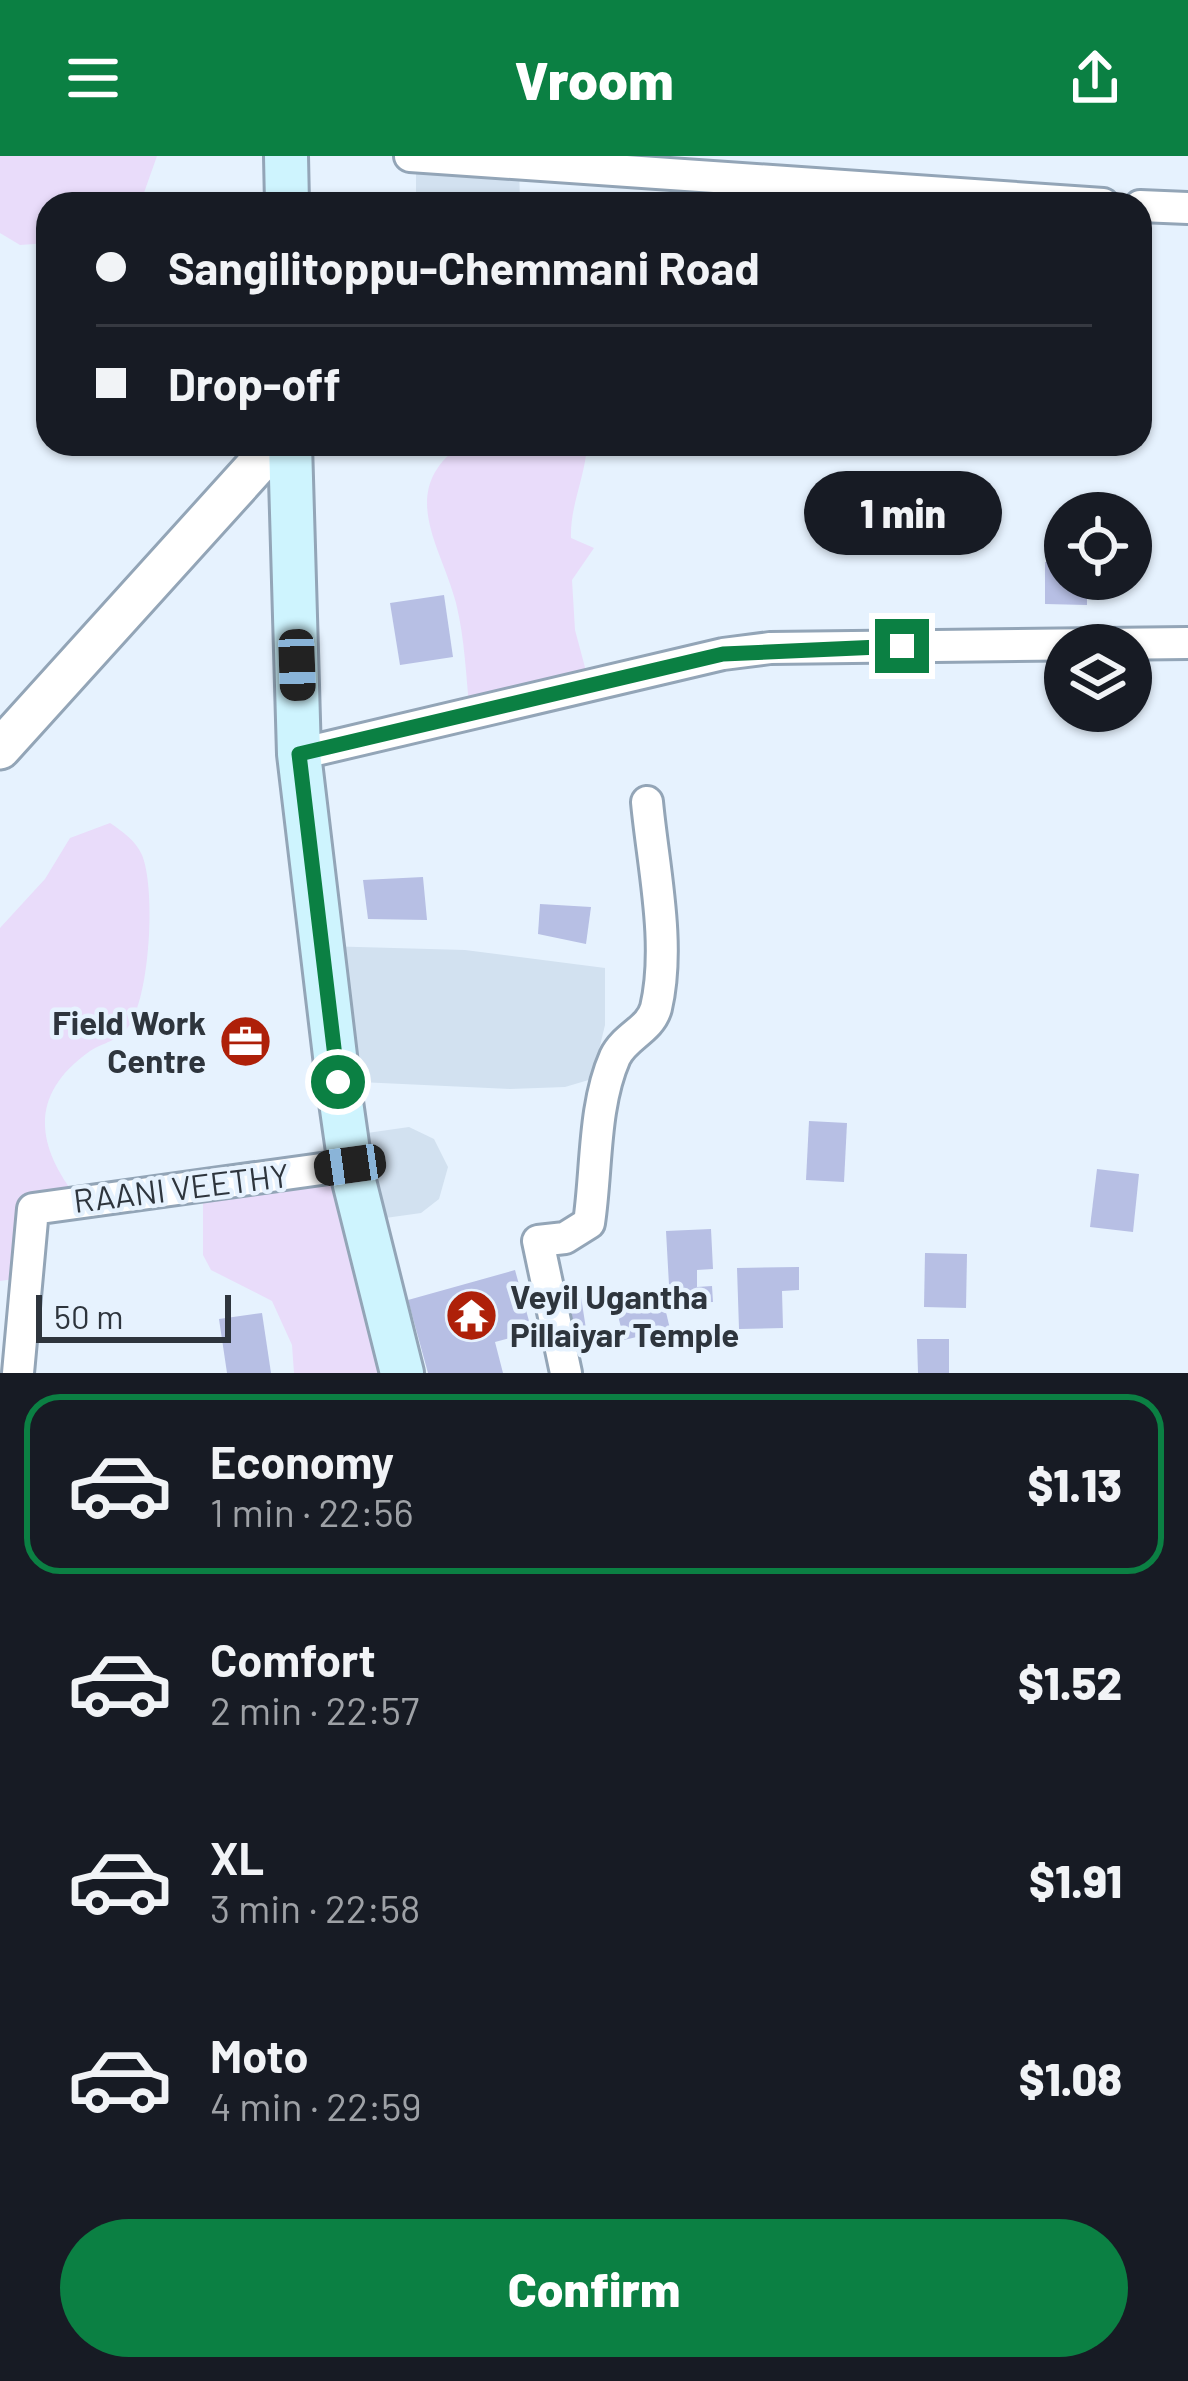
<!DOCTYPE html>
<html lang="en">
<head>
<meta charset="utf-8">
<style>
	body { margin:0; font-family:Barlow,sans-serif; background:#20242c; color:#f1f3f6; height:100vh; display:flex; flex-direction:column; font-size:45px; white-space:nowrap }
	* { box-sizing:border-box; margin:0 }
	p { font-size:39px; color:#9ea1a6 }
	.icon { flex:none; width:66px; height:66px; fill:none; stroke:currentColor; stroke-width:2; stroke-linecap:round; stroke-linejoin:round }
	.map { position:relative; height:1217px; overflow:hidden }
	.details { display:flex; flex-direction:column; background:#171b24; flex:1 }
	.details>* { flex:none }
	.banner { position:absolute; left:36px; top:36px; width:1116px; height:264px; border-radius:36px; box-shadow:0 3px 9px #0004; display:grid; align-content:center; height:264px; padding:0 60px; background:#171b24 }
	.buttons { position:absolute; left:1044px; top:336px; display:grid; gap:24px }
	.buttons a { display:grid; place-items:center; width:108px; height:108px; border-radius:50%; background:#171b24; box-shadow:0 3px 9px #0004; font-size:60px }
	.scale { position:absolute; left:36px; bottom:30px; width:195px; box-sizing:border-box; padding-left:12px; border:6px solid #2e353d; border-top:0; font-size:33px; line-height:42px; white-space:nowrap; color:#2e353d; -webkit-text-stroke:9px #e6f2fe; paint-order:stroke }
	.end { position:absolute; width:54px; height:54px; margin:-27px; border:15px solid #0b8043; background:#fff; box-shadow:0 0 0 6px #fff }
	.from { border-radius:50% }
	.bubble { position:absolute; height:84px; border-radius:42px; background:#171b24; box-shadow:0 3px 9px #0004; font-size:39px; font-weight:800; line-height:84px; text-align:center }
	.car { position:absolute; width:36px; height:72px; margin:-36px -18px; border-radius:15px; box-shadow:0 0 9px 3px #0007; background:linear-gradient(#222 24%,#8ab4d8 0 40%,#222 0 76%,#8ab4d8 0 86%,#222 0) }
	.banner b { display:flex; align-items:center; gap:42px; height:114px; font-size:45px }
	.banner b+b { border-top:3px solid #363941 }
	.banner i { width:30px; height:30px; background:#f1f3f6 }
	ul { padding:21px 0 0; list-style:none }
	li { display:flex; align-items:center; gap:36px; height:180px; margin:0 24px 18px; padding:0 36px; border:6px solid transparent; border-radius:36px }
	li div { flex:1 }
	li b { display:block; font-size:45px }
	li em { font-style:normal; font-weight:800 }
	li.selected { border-color:#0b8043 }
	li>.icon { width:108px; height:108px; stroke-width:1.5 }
	.cta { display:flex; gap:24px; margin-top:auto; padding:24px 60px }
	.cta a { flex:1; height:138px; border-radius:72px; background:#0b8043; color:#fff; font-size:48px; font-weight:800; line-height:138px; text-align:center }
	header { display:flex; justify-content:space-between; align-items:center; height:156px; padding:0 60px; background:#0b8043; color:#fff; font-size:54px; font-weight:800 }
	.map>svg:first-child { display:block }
	.built { fill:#d2e1f0 }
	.green { fill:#e9dcfa }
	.building { fill:#b7bfe4 }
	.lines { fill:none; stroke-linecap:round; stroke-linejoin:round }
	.minor-casing { stroke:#93a5b7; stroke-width:36 }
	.tertiary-casing { stroke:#93a5b7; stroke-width:45 }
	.secondary-casing { stroke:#93a5b7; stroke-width:48 }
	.minor { stroke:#fff; stroke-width:30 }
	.tertiary { stroke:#fff; stroke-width:39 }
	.secondary { stroke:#cef4fe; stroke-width:42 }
	.route { stroke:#0b8043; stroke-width:15 }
	.labels { text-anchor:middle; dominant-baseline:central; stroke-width:9; stroke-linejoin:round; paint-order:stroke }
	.poi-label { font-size:33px; font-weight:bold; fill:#2e353d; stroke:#e6f2fe; text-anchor:end }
	.street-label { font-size:33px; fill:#2e353d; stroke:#e6f2fe }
</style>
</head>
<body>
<header><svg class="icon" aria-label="menu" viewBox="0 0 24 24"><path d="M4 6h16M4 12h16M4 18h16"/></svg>Vroom<svg class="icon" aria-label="share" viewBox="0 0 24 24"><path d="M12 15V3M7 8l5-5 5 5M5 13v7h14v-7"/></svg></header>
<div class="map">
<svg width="1188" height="1217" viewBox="0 0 1188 1217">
	<rect width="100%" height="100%" fill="#e6f2fe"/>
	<g class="built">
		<path d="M416 0 519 9 520 48H416Z"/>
		<path d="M323 790 465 794 605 812V869L592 923 565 931 510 933 338 925Z"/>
		<path d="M409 971 434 983 448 1011 439 1043 421 1057 364 1065 346 980Z"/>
	</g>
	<g class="green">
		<path d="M0 0H157L140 48H48V87L20 89 0 77Z"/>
		<path d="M462 288H577L586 299C582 328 570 353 571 382L594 392 572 424 575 474 590 530 470 558C466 522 465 483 456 447 441 389 396 335 462 288Z"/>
		<path d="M110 667C122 675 136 685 142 699 156 733 150 842 128 871 117 886 104 886 90 895 29 938 35 989 78 1043L33 1053 27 1121 0 1125V772L45 723 70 682Z"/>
		<path d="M350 1009 402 1217H294L292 1189 272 1145 211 1114 203 1099V1029Z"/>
	</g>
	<g class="building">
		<path d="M1045 406H1065V423H1087V449L1045 448Z"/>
		<path d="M444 439 453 501 400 509 390 447Z"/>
		<path d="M423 721 427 764 368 763 363 724Z"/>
		<path d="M540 748 591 751 586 788 538 778Z"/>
		<path d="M809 965 847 967 844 1026 806 1024Z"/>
		<path d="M1097 1013 1139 1018 1133 1076 1090 1071Z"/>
		<path d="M711 1073 713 1113 697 1114V1131L712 1130 713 1146 670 1147 666 1075Z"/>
		<path d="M925 1097 967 1098 966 1152 924 1151Z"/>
		<path d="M799 1111V1134L782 1135 783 1172 739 1173 737 1112Z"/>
		<path d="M515 1114 532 1176 495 1186 503 1217H428L408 1144Z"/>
		<path d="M579 1128 586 1173 560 1177 553 1132Z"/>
		<path d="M661 1135 670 1173 624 1184 615 1147Z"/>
		<path d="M262 1157 271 1217H227L219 1163Z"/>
		<path d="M917 1183H949V1217H918Z"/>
	</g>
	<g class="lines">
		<defs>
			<g id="minor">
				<path d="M410 0 1103 48"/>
				<path d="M1140 50 1188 52"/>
				<path d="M299 598 723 498 770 492 1188 487"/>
				<path d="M18 1217 33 1053 350 1009"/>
				<path d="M566 1217 538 1085 565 1082 589 1067C597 1014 593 951 615 901 625 880 650 874 656 852 671 788 653 710 647 646"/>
			</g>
			<path id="tertiary" d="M0 593 276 288"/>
			<g id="secondary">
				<path d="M286 0 287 48"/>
				<path d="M290 288 299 598 338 925 350 1009 402 1217"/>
			</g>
		</defs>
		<use href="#minor" class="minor-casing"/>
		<use href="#tertiary" class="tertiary-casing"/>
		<use href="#secondary" class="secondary-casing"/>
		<use href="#minor" class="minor"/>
		<use href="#tertiary" class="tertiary"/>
		<use href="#secondary" class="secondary"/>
	</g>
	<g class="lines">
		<path class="route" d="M338 926 299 598 723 498 902 490"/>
	</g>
	<defs>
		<symbol id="office-disc" viewBox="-11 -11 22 22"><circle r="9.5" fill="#ae2009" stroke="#e6f2fe"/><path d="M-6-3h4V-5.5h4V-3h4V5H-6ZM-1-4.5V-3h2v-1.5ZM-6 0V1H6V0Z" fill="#fff"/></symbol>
		<symbol id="temple-disc" viewBox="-11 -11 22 22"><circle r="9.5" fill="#ae2009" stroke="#e6f2fe"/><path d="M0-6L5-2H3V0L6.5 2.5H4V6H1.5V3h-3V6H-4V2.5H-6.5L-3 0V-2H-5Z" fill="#fff"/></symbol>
	</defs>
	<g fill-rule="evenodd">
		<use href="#office-disc" x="216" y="856" width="59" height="59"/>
		<use href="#temple-disc" x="442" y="1130" width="59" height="59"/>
	</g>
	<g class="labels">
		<g class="poi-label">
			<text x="206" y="866">Field Work<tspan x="206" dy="38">Centre</tspan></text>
			<text x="510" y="1140" text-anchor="start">Veyil Ugantha<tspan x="510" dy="38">Pillaiyar Temple</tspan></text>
		</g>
		<g class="street-label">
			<text transform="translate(181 1031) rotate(-7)">RAANI VEETHY</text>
		</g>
	</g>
</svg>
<div class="buttons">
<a><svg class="icon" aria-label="locate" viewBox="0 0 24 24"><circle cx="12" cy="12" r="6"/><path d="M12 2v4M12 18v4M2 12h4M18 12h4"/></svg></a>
<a><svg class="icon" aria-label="layers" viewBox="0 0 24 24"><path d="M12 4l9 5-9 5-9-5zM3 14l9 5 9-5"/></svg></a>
</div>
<div class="scale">50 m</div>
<i class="end from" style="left:338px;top:926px"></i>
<i class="end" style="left:902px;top:490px"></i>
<div class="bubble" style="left:804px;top:315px;width:198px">1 min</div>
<i class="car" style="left:297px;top:509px;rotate:178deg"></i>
<i class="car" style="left:350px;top:1009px;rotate:262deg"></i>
<div class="banner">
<b><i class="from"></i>Sangilitoppu-Chemmani Road</b>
<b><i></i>Drop-off</b>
</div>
</div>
<section class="details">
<ul>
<li class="selected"><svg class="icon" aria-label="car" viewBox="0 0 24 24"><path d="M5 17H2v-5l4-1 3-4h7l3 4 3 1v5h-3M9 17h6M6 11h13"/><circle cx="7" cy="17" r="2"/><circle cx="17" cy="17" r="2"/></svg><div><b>Economy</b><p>1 min · 22:56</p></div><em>$1.13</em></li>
<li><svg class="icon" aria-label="car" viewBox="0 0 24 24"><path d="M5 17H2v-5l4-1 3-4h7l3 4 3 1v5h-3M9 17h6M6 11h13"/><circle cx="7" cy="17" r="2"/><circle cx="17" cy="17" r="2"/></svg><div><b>Comfort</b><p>2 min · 22:57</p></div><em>$1.52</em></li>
<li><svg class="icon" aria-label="car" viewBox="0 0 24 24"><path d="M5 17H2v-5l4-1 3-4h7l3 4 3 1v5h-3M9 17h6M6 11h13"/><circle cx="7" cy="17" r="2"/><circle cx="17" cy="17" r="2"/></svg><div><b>XL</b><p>3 min · 22:58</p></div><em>$1.91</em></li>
<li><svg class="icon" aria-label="car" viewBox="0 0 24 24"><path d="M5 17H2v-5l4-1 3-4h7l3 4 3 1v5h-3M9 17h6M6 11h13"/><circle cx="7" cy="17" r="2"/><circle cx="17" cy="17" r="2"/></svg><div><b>Moto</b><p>4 min · 22:59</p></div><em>$1.08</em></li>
</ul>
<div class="cta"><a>Confirm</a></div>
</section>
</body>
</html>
